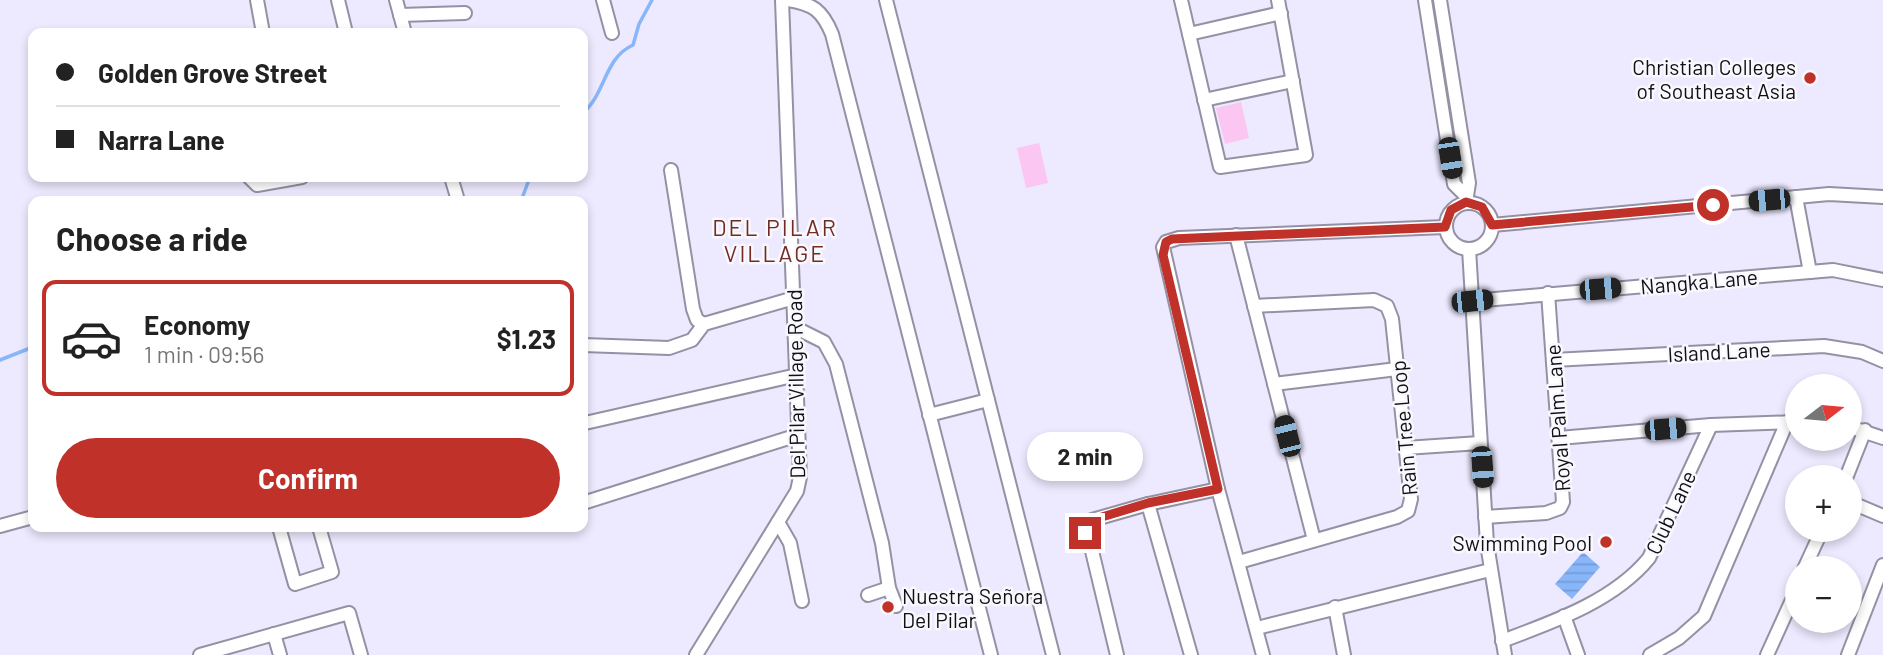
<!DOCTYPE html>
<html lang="en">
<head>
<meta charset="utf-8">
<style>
	body { margin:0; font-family:Barlow,sans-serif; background:#f6f6f6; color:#222; height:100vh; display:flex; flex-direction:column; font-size:26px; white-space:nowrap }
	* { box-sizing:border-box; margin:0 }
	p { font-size:23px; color:#767676 }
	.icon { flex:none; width:38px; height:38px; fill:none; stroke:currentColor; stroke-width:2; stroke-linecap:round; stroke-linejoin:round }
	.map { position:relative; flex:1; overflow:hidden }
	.details { position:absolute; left:28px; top:196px; width:560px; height:336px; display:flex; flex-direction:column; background:#fff; border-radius:14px; box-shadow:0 4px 10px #0003 }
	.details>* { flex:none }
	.guide { position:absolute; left:28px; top:28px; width:560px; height:154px; border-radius:14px; box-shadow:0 4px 10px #0003; display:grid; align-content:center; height:154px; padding:0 28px; background:#fff }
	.needle { width:46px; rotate:74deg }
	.buttons { position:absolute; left:1785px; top:374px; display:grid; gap:14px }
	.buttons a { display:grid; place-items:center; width:77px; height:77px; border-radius:50%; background:#fff; box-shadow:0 4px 10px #0003; font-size:35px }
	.end { position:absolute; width:32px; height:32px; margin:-16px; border:9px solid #bf3129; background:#fff; box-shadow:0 0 0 4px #fff }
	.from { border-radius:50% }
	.bubble { position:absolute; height:49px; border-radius:24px; background:#fff; box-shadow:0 4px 10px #0003; font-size:23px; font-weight:700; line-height:49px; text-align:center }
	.car { position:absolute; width:21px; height:42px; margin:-21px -10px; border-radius:9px; box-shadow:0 0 5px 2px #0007; background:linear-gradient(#222 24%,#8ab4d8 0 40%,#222 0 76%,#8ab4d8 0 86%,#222 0) }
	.guide b { display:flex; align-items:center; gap:24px; height:66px; font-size:26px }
	.guide b+b { border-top:2px solid #e0e0e0 }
	.guide i { width:18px; height:18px; background:#222 }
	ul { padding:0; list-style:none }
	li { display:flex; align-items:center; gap:21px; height:116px; margin:0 14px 10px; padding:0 14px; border:4px solid transparent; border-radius:14px }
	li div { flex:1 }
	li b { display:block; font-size:26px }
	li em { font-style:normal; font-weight:700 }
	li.active { border-color:#bf3129 }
	li>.icon { width:63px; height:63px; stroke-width:1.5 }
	h2 { padding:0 28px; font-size:32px; line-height:84px }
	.cta { display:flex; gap:14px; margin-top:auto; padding:14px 28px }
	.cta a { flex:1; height:80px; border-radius:42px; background:#bf3129; color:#fff; font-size:28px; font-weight:700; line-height:80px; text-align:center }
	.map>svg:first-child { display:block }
	.pitch { fill:#fbc6f2 }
	.water { fill:url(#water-rules) }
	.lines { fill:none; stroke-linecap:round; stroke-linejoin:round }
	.stream { stroke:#88b6f9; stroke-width:3.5 }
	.street-casing { stroke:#9591a4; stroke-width:16 }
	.street { stroke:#fff; stroke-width:12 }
	.route { stroke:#bf3129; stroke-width:9 }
	.poi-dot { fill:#bf3129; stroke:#f9f8fd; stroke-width:2.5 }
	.labels { text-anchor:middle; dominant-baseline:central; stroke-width:5; stroke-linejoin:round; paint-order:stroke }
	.poi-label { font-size:21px; fill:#100f15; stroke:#f9f8fd; text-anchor:end }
	.street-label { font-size:21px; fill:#100f15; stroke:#f9f8fd }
	.neighbourhood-label { font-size:23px; letter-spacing:2px; fill:#712b24; stroke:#f9f8fd }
</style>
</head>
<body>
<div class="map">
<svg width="1883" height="655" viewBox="0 0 1883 655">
	<defs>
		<pattern id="water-rules" width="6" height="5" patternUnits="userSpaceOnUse" patternTransform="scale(1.75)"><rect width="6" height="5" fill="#88b6f9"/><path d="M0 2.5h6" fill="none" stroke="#749bd5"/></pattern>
	</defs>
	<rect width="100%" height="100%" fill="#ede9fe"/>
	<g class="pitch">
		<path d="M1241 102 1249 138 1225 144 1216 108Z"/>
		<path d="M1039 143 1048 183 1026 188 1017 148Z"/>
	</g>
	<path class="water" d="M1583 552 1600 567 1572 599 1555 584Z"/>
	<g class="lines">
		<g class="stream">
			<path d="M583 113C606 93 604 58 633 45L639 24 652 0"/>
			<path d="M521 201 530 177"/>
			<path d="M0 360 33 347"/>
		</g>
		<defs>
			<g id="street">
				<path d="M257 0 263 33"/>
				<path d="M338 0 346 33"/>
				<path d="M396 0 405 33"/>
				<path d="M603 0 612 33"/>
				<path d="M788 0C813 4 822 10 832 34L991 655"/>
				<path d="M886 0 1053 655"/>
				<path d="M1181 0 1220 167 1306 155 1278 0"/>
				<path d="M1425 0 1454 184 1465 195"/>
				<path d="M1440 0 1469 183 1466 202"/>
				<path d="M400 15 465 13"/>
				<path d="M1189 34 1281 13"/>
				<path d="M1204 100 1293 81"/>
				<path d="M671 170 693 309 697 320 704 324"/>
				<path d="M249 177 257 185 302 177"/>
				<path d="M451 177 457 197"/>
				<path d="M1796 197 1810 272"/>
				<circle cx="1469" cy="226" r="23"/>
				<path d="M1492 225 1829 194 1883 197"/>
				<path d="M1236 235 1314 540"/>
				<path d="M1469 249 1487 544 1505 655"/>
				<path d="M1472 301 1833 270 1883 280"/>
				<path d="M796 328 824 342 836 364 882 543 889 588 896 606"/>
				<path d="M583 345 669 348 692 340 704 324 794 298"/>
				<path d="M1553 360 1824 346 1862 352 1883 361"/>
				<path d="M1274 384 1397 369"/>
				<path d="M929 415 988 400"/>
				<path d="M585 423 797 375"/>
				<path d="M1850 427 1883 438"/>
				<path d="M1559 438 1711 425 1797 422"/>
				<path d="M1405 448 1480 443"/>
				<path d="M1846 478 1865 430"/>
				<path d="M1850 502 1883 516"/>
				<path d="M583 503 798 435"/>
				<path d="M1148 504 1191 655"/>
				<path d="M1485 517 1546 513 1560 508 1563 502 1548 293"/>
				<path d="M778 522 790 543 802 601"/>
				<path d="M0 526 33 517"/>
				<path d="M279 527 295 584 332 572 319 527"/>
				<path d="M1239 562 1397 517 1408 511 1411 499 1392 319 1387 306 1374 300 1254 306"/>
				<path d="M1804 569 1822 530"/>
				<path d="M868 595 889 588"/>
				<path d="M1335 607 1344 655"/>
				<path d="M1564 616 1578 655"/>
				<path d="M1257 628 1490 570"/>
				<path d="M274 634 280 655"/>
				<path d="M1502 641C1553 622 1614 601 1649 558L1711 425"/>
				<path d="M200 655 349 613 361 655"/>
				<path d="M696 655 797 491 800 477 782 0"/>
				<path d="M1117 655 1086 526 1092 520 1148 504 1218 489"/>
				<path d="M1263 655 1218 489 1163 247 1166 242 1179 238 1445 227"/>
				<path d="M1650 655 1679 638 1704 616 1787 422"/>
				<path d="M1767 655 1797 589"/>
				<path d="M1848 655 1883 565"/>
			</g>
		</defs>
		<use href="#street" class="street-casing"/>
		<use href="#street" class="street"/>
	</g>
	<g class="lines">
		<path class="route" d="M1085 533 1086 526 1092 520 1148 503 1218 489 1163 255 1166 242 1172 239 1445 227 1451 210 1466 202 1482 207 1492 225 1713 205"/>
	</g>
	<g class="poi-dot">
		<circle cx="1810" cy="78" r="7"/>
		<circle cx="1606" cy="542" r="7"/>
		<circle cx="888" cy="607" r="7"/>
	</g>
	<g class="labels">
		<g class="poi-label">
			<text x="1796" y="66">Christian Colleges<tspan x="1796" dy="24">of Southeast Asia</tspan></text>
			<text x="1592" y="542">Swimming Pool</text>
			<text x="902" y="595" text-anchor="start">Nuestra Señora<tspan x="902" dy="24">Del Pilar</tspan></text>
		</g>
		<g class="street-label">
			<text transform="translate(1699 281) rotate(-5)">Nangka Lane</text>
			<text transform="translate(1719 351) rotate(-3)">Island Lane</text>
			<text transform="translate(795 384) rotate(-91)">Del Pilar Village Road</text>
			<text transform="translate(1557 418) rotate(-94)">Royal Palm Lane</text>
			<text transform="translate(1403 428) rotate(-95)">Rain Tree Loop</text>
			<text transform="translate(1670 512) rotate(-65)">Club Lane</text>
		</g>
		<g class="neighbourhood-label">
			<text x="775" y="227">DEL PILAR<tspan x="775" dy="26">VILLAGE</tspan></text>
		</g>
	</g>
</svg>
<div class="buttons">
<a><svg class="needle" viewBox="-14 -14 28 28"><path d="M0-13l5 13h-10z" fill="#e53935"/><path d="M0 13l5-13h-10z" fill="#767676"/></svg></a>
<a>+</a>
<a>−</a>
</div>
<i class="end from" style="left:1713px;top:205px"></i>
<i class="end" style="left:1085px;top:533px"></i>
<div class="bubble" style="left:1027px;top:432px;width:116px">2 min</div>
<i class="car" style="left:1450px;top:158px;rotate:171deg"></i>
<i class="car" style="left:1769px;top:200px;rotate:265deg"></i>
<i class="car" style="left:1600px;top:289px;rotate:85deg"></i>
<i class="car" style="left:1472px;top:301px;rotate:84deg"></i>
<i class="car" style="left:1665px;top:429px;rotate:85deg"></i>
<i class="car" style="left:1287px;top:436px;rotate:346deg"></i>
<i class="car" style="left:1482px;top:467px;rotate:176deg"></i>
<div class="guide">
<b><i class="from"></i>Golden Grove Street</b>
<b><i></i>Narra Lane</b>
</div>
<section class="details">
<h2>Choose a ride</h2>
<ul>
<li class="active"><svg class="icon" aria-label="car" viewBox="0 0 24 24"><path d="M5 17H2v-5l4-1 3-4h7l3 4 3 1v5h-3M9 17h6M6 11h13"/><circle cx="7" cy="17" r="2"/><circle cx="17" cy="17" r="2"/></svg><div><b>Economy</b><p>1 min · 09:56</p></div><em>$1.23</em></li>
</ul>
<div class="cta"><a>Confirm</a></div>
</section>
</div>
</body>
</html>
